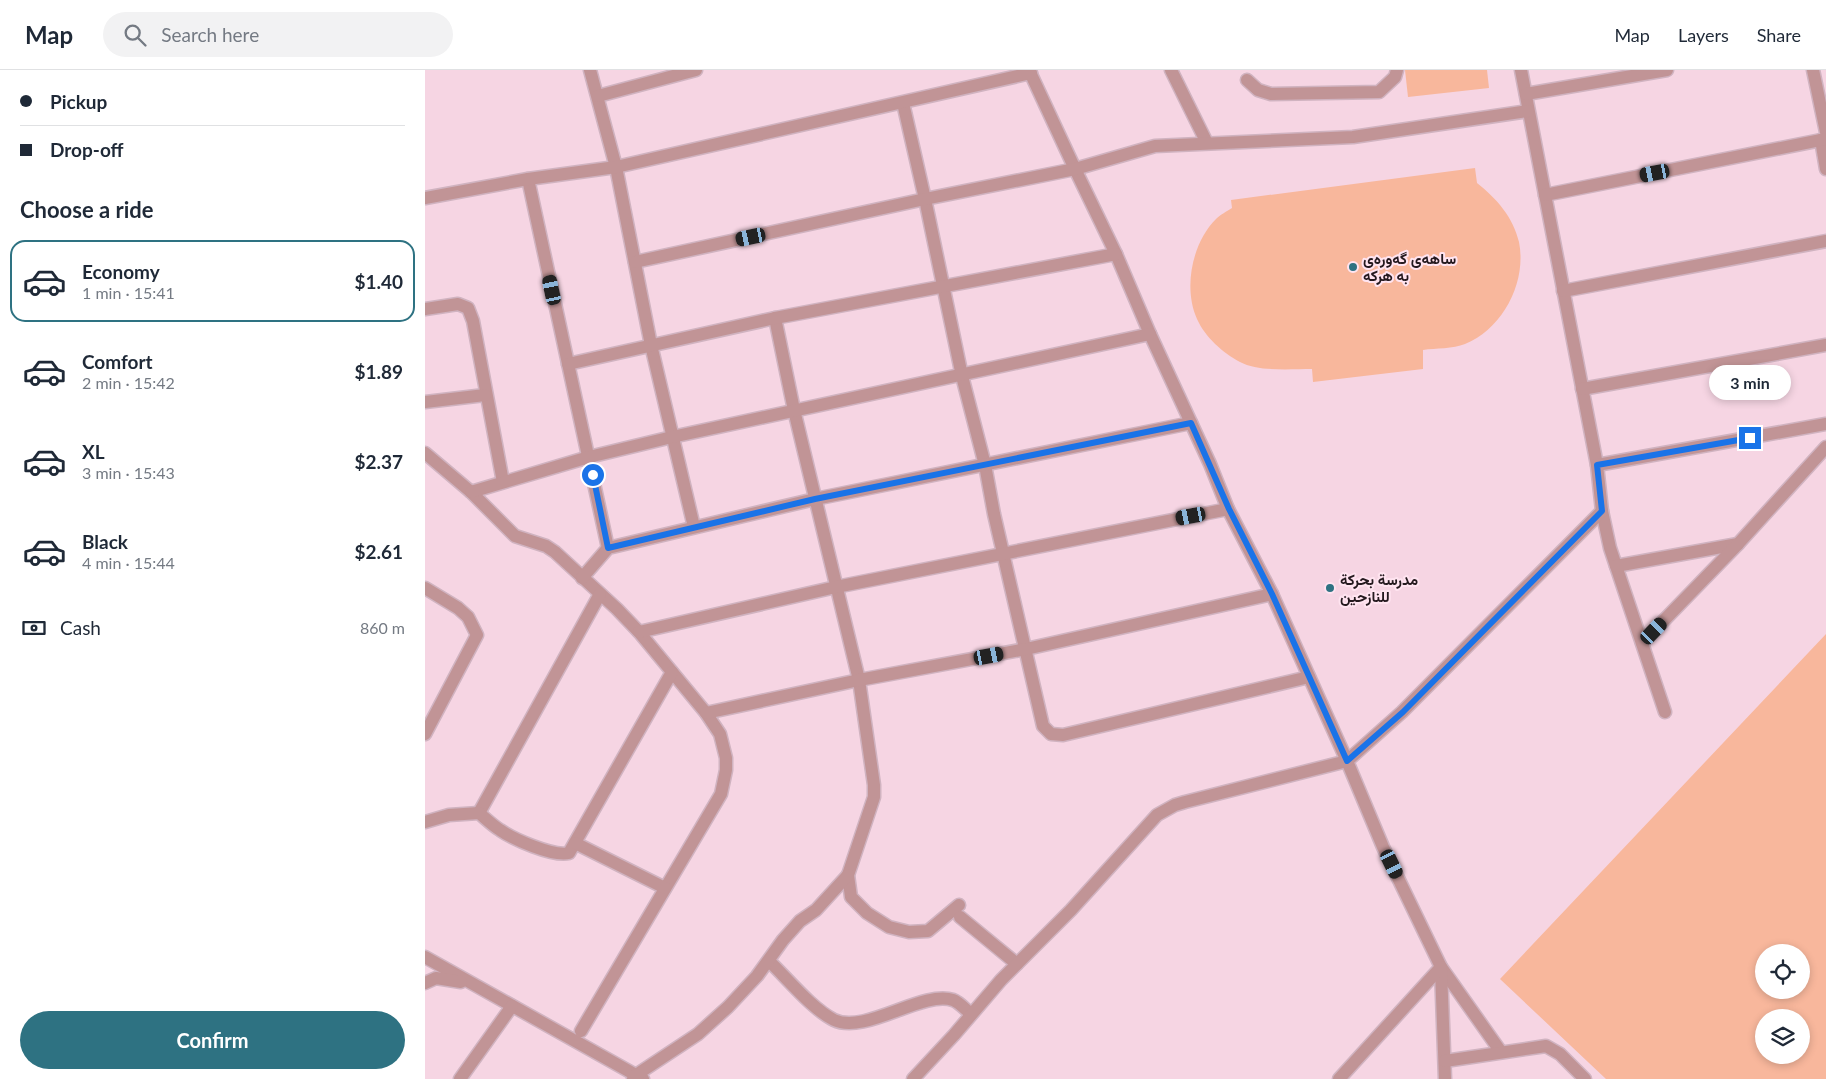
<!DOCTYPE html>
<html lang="en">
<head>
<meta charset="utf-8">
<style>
	body { margin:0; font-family:Lato,Vazirmatn,sans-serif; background:#f2f2f3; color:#1f2937; height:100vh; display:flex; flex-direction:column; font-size:19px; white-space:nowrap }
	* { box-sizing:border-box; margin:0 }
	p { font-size:16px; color:#747a83 }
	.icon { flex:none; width:28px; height:28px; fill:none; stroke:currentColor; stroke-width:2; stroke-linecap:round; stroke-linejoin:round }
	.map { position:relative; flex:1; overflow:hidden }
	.side { display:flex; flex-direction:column; background:#fff; width:425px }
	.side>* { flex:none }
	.guide { display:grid; align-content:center; height:110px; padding:0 20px; background:#fff }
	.controls { position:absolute; left:1330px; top:874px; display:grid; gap:10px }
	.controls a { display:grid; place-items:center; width:55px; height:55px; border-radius:50%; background:#fff; box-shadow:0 2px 8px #0003; font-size:25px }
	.end { position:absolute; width:22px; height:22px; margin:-11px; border:6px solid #1a73e8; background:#fff; box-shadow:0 0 0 2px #fff }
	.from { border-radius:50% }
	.bubble { position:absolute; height:35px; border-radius:18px; background:#fff; box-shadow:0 2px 8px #0003; font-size:16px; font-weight:700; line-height:35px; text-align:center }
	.car { position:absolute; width:15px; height:30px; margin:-15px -8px; border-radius:6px; box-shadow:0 0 4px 1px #0007; background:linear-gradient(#222 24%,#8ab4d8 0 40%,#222 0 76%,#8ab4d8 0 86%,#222 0) }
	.guide b { display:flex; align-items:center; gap:18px; height:48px; font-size:19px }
	.guide b+b { border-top:1px solid #e0e1e3 }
	.guide i { width:12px; height:12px; background:#1f2937 }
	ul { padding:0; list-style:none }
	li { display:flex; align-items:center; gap:15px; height:82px; margin:0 10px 8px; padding:0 10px; border:2px solid transparent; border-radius:15px }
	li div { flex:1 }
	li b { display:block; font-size:19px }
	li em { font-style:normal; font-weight:700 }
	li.on { border-color:#2e7282 }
	li>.icon { width:45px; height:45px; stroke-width:1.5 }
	h2 { padding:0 20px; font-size:22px; line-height:60px }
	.pay { display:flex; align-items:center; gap:12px; height:55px; padding:0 20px; font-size:19px }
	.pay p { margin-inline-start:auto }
	.action { display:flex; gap:10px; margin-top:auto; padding:10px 20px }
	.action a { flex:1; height:58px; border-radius:30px; background:#2e7282; color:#fff; font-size:20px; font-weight:700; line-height:58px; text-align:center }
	header { display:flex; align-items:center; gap:30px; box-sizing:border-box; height:70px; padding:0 25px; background:#fff; border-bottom:1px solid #e0e1e3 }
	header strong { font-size:24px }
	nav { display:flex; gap:28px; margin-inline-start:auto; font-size:18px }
	.search { width:350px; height:45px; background:#f2f2f3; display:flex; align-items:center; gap:12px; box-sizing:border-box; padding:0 18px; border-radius:28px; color:#747a83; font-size:19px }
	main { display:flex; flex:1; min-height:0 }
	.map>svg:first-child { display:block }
	.green { fill:#f8b79c; fill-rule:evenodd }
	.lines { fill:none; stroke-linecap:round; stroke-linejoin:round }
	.minor-casing { stroke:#d0b3c0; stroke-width:15 }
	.minor { stroke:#c19496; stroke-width:12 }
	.route { stroke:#1a73e8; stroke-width:6 }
	.poi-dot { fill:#2e7282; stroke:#ffe4f0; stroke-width:2 }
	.labels { text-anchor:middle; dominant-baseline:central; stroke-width:4; stroke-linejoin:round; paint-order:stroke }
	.poi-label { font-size:15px; font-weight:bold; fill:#24191e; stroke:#ffe4f0; text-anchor:start }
</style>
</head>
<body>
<header>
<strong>Map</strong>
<div class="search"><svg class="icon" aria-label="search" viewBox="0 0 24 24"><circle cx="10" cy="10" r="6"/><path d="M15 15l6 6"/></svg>Search here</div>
<nav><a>Map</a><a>Layers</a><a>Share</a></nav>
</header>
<main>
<section class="side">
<div class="guide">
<b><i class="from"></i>Pickup</b>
<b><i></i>Drop-off</b>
</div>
<h2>Choose a ride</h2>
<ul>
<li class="on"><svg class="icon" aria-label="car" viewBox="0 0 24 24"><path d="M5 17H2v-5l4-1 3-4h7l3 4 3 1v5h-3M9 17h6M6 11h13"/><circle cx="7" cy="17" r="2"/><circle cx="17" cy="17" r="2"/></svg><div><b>Economy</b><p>1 min · 15:41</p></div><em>$1.40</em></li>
<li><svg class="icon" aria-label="car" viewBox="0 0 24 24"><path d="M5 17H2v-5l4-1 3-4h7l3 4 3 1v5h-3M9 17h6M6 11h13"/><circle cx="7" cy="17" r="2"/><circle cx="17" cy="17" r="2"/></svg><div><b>Comfort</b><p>2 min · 15:42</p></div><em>$1.89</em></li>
<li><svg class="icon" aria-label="car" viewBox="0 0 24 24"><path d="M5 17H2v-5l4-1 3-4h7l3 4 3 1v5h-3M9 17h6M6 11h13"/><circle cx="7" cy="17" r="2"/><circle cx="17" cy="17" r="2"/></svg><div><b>XL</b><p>3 min · 15:43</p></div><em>$2.37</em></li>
<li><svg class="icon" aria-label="car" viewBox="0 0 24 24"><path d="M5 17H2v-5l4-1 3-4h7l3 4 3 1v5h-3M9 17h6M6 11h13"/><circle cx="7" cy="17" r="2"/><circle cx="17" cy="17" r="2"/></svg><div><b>Black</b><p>4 min · 15:44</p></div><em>$2.61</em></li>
</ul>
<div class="pay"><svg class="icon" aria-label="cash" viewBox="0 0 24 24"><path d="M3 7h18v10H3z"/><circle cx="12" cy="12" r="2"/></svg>Cash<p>860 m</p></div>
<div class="action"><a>Confirm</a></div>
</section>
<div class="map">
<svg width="1401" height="1009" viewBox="0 0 1401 1009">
	<rect width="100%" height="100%" fill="#f6d5e3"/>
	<g class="green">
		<path d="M980 0H1062L1064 18 983 27Z"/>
		<path d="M1050 98 1052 113C1072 129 1088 147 1094 172 1102 212 1078 259 1040 274 1028 279 1011 278 998 280V299L888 312 887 299C866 299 833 302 815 292 798 283 780 267 772 249 758 218 767 173 791 149 795 145 802 141 807 138L806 130Z"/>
		<path d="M1401 564V1009H1181L1075 909ZM1376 882V920H1339V882ZM1339 948H1376V985H1339Z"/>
	</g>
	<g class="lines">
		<defs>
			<g id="minor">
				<path d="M165 0 191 97 226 275 269 457"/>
				<path d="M604 0 650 99 691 184 725 264 785 394 803 439 847 524 922 691 958 777 1016 897 1076 982"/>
				<path d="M746 0 782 73"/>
				<path d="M1096 0 1172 395 1177 441 1185 478 1240 642"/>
				<path d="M1388 0 1401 62"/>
				<path d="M822 10 833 20 846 24 954 22 970 7 972 0"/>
				<path d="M1101 24 1242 0"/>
				<path d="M173 26 271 0"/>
				<path d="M478 33 500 129 537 306 560 395 569 444 618 656 626 664 638 665 884 607"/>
				<path d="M1396 70 1401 99"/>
				<path d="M103 109 183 478"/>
				<path d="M1120 125 1401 69"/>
				<path d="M0 128 103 109 191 97 606 3"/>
				<path d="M210 192 500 129 650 99 730 76 928 67 1103 41"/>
				<path d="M1138 221 1401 171"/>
				<path d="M0 239 33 234 43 238 48 251 78 412"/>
				<path d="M350 248 369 340 434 610 449 715V727L423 805 426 827 442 843 464 857 484 862 503 861 534 835"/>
				<path d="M143 294 350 248 691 184"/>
				<path d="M1157 319 1401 275"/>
				<path d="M0 332 60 325"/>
				<path d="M0 383 46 422 90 466 121 476 130 482 192 539 214 562 281 643 295 664 301 688V700L296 724 156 961"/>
				<path d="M1172 395 1401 354"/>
				<path d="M46 422 164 387 247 367 725 264"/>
				<path d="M1191 496 1313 474"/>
				<path d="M157 508 183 478 390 429 766 353"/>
				<path d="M0 518 33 538 43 547 52 565 0 664"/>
				<path d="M214 562 411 517 803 439"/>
				<path d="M1217 573 1313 474 1401 377"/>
				<path d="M281 643 434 610 601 579 847 524"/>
				<path d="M54 743 175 524"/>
				<path d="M0 752 24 745 54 743C60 748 67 755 75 760 88 769 128 787 144 783L247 602"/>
				<path d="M150 773 240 818"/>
				<path d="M535 847 592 894"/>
				<path d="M0 887 218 1009"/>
				<path d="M344 891C362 908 387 939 409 950 440 965 497 920 528 930 534 932 541 940 546 944"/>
				<path d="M1016 899 1020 1009"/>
				<path d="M0 913 11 908 36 912"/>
				<path d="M1020 991 1121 976 1135 984 1160 1009"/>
				<path d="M35 1009 87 936"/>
				<path d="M208 1009 211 1005 273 964 303 937 332 906 358 870 375 851 391 840 423 805"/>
				<path d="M488 1009 529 965 576 910 646 840 732 745 750 735 760 732 922 691 977 642 1177 441"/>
				<path d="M914 1009 1016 897"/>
			</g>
		</defs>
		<use href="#minor" class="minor-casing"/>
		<use href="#minor" class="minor"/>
	</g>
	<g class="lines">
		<path class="route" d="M168 405 183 478 390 429 766 353 804 439 847 524 922 691 978 642 1177 441 1172 395 1325 368"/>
	</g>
	<g class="poi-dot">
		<circle cx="928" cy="197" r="5"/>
		<circle cx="905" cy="518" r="5"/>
	</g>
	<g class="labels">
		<g class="poi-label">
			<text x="938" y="188">ساهه‌ی گه‌وره‌ی<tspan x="938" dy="17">به هركه‌</tspan></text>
			<text x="915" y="509">مدرسة بحركة<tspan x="915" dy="17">للنازحين</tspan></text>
		</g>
	</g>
</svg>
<div class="controls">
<a><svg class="icon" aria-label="locate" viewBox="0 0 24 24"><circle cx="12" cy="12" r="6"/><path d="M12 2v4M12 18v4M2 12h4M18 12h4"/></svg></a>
<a><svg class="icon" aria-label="layers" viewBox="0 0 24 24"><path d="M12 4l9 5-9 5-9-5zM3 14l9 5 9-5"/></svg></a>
</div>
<i class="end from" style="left:168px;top:405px"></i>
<i class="end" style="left:1325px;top:368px"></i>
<div class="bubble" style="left:1284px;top:295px;width:82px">3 min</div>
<i class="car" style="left:1230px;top:103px;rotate:259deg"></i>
<i class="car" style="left:326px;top:167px;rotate:258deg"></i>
<i class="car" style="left:127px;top:220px;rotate:348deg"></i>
<i class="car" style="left:766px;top:446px;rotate:259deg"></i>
<i class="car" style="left:1229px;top:561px;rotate:44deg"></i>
<i class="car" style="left:564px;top:586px;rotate:79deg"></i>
<i class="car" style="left:967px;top:794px;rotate:154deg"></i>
</div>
</main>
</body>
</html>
